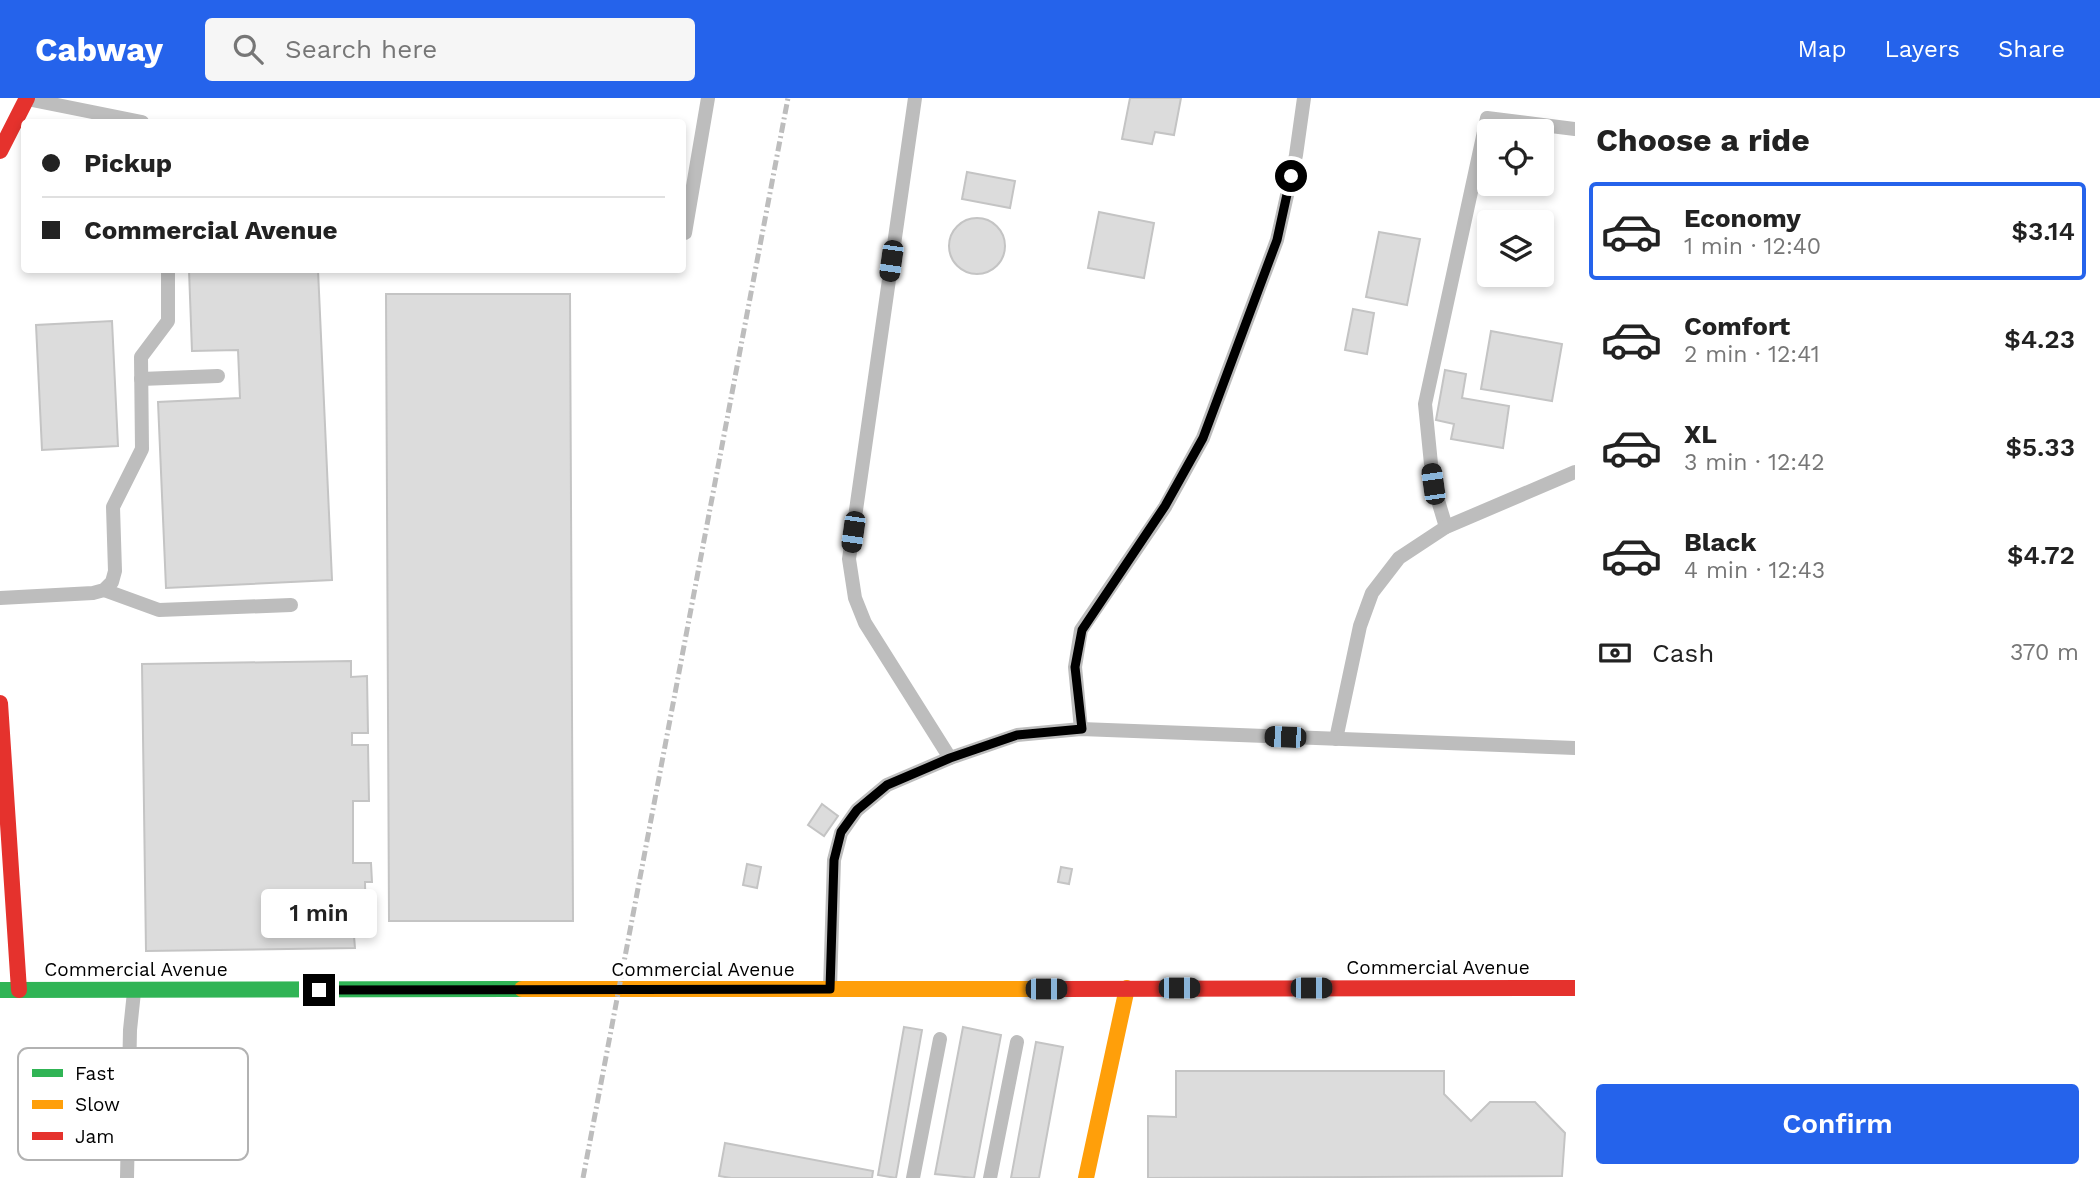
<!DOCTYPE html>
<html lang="en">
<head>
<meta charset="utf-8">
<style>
	body { margin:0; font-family:"Work Sans",sans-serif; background:#f6f6f6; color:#222; height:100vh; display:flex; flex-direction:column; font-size:26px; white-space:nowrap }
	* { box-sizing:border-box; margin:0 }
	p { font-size:23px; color:#767676 }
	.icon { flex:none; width:38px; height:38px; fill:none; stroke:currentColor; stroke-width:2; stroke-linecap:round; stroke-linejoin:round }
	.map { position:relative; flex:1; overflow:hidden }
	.drawer { display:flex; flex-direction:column; background:#fff; width:525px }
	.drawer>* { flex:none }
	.hud { position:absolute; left:21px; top:21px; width:665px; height:154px; border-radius:7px; box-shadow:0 4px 10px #0003; display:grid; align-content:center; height:154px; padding:0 21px; background:#fff }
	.fabs { position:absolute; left:1477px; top:21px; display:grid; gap:14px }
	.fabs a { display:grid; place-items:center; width:77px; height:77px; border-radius:7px; background:#fff; box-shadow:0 4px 10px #0003; font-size:35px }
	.end { position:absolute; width:32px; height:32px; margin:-16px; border:9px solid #000; background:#fff; box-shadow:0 0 0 4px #fff }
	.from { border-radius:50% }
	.bubble { position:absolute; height:49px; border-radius:7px; background:#fff; box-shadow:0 4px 10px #0003; font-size:23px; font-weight:600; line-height:49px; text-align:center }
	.car { position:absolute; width:21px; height:42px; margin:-21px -10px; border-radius:9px; box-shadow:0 0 5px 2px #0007; background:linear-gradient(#222 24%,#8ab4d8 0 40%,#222 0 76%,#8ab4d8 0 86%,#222 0) }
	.hud b { display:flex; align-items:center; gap:24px; height:66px; font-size:26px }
	.hud b+b { border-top:2px solid #e0e0e0 }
	.hud i { width:18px; height:18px; background:#222 }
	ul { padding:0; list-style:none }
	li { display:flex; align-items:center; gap:21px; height:98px; margin:0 14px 10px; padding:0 7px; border:4px solid transparent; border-radius:7px }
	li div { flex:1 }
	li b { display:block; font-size:26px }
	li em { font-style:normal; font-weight:600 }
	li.on { border-color:#2563eb }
	li>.icon { width:63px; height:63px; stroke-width:1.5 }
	h2 { padding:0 21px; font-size:32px; line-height:84px }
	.pay { display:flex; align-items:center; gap:18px; height:77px; padding:0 21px; font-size:26px }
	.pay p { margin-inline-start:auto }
	.primary-button { display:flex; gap:14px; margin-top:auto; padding:14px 21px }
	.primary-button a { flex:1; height:80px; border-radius:7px; background:#2563eb; color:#fff; font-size:28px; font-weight:600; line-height:80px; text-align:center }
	header { display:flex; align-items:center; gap:42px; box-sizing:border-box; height:98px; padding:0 35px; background:#2563eb; color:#fff }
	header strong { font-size:33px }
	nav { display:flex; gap:38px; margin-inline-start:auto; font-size:24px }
	.search { width:490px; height:63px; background:#f6f6f6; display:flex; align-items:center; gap:18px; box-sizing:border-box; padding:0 24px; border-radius:7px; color:#767676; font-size:26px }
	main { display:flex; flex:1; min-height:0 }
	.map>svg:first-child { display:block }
	.building { fill:#dcdcdc; stroke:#c4c4c4; stroke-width:2 }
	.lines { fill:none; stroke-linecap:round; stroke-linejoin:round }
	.lane { stroke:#bdbdbd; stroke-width:14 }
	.fast { stroke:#30b455; stroke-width:16 }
	.slow { stroke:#ff9f0a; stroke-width:16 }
	.jam { stroke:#e5322d; stroke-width:16 }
	.rail { stroke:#bdbdbd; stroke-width:5; stroke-dasharray:10 3.5 2 3.5; stroke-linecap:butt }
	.route { stroke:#000; stroke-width:9 }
	.labels { text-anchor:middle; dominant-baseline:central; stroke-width:7; stroke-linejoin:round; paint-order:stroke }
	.street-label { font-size:19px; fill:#000; stroke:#fff }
	.key { fill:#fff; stroke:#b2b2b2; stroke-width:2 }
	.key-label { font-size:19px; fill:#000 }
</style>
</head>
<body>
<header>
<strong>Cabway</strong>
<div class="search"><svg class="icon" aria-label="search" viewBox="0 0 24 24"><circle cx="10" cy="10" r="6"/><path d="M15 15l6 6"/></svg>Search here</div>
<nav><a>Map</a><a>Layers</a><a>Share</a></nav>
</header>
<main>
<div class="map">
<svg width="1575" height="1080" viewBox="0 0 1575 1080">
	<rect width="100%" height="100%" fill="#fff"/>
	<g class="building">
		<path d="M1130 0H1181L1174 37 1155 34 1152 46 1122 41Z"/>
		<path d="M967 74 1015 83 1010 110 962 101Z"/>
		<path d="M1099 114 1154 125 1144 180 1088 170Z"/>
		<circle cx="977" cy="148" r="28"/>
		<path d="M1379 134 1420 141 1407 207 1366 199Z"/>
		<path d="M189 172H318L332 482 166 490 158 304 240 300 238 252 192 253Z"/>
		<path d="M386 196H570L573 823H389Z"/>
		<path d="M1353 211 1374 215 1367 256 1345 252Z"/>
		<path d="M112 223 118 348 42 352 36 227Z"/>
		<path d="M1491 233 1562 246 1552 303 1481 291Z"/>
		<path d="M1445 272 1466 276 1462 300 1509 308 1503 350 1451 341 1454 326 1436 322Z"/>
		<path d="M351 563V579L367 578 368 635H352V647H368L369 703H353V765H371L372 784H365L366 838H354L355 850 146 853 142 566Z"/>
		<path d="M822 706 838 718 824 738 808 727Z"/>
		<path d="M747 766 761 769 757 790 743 787Z"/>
		<path d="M1061 769 1072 771 1069 786 1058 784Z"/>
		<path d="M904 929 922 932 896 1080 878 1077Z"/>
		<path d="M963 929 1001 937 974 1080 935 1076Z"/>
		<path d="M1036 944 1063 949 1039 1080H1011Z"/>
		<path d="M1176 973H1444V996L1471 1023 1490 1004H1535L1565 1035 1562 1078 1148 1080V1018L1176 1019Z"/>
		<path d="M725 1045 873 1073 872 1080H731L719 1078Z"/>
	</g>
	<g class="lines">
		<g class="lane">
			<path d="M915 0 849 461 855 500 865 525 950 660"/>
			<path d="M27 1 142 24"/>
			<path d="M682 135H685L708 0"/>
			<path d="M141 281 218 278"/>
			<path d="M1446 429 1433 386 1425 306 1487 20 1575 31"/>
			<path d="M104 492 159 512 291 507"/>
			<path d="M0 500 93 495 104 492 112 484 115 473 113 409 142 351 141 259 168 223V172"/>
			<path d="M1081 631 1075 569 1081 532 1165 409 1203 340 1277 142 1296 57 1304 0"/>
			<path d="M1336 641 1360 528 1372 495 1399 460 1446 429 1575 374"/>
			<path d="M830 890 834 762 841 735 857 712 887 687 950 660 1017 637 1081 631 1575 650"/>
			<path d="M127 1080 130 932 134 894"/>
			<path d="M913 1080 940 941"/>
			<path d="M990 1080 1017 944"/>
		</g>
		<path class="fast" d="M0 892 522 891"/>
		<g class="slow">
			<path d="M522 891H1061"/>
			<path d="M1086 1080 1127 890"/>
		</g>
		<g class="jam">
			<path d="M0 53 27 0"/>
			<path d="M0 605 19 892"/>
			<path d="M1061 891 1575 890"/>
		</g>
		<path class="rail" d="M583 1080 788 0"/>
	</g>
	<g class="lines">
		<path class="route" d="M319 892 830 891 834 762 841 734 857 712 887 687 950 660 1017 637 1082 631 1075 569 1082 532 1165 408 1203 340 1277 142 1291 78"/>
	</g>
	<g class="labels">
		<g class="street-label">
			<text x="1438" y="869">Commercial Avenue</text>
			<text x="136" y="871">Commercial Avenue</text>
			<text x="703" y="871">Commercial Avenue</text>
		</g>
	</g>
	<rect x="18" y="950" width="230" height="112" rx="10" class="key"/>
	<rect x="32" y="971" width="31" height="8" fill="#30b455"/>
	<rect x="32" y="1002" width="31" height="9" fill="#ff9f0a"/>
	<rect x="32" y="1034" width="31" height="8" fill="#e5322d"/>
	<g class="key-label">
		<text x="75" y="982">Fast</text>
		<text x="75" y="1013">Slow</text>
		<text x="75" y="1045">Jam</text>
	</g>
</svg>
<div class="fabs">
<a><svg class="icon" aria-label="locate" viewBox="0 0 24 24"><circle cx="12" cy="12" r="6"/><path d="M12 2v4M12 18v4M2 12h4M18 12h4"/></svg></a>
<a><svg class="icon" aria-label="layers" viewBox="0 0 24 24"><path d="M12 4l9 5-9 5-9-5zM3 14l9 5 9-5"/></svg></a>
</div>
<i class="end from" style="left:1291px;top:78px"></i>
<i class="end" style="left:319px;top:892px"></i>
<div class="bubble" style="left:261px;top:791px;width:116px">1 min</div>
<i class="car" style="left:891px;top:163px;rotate:188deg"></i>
<i class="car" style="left:1433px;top:386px;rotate:352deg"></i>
<i class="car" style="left:853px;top:434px;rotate:188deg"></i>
<i class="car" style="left:1285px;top:639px;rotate:272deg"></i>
<i class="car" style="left:1179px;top:890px;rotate:90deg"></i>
<i class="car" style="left:1311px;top:890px;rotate:90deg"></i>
<i class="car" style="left:1046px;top:891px;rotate:90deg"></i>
<div class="hud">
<b><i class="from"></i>Pickup</b>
<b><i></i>Commercial Avenue</b>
</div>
</div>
<section class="drawer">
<h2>Choose a ride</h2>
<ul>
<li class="on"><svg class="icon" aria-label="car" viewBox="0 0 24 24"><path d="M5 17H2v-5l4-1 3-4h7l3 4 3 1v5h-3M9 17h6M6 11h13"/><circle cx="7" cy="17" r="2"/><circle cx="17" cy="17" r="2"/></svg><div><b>Economy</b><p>1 min · 12:40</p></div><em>$3.14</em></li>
<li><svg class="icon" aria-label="car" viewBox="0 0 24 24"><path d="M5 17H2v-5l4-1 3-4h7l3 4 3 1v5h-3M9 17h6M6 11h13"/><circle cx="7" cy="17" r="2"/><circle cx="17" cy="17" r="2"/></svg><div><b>Comfort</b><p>2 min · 12:41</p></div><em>$4.23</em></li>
<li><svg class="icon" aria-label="car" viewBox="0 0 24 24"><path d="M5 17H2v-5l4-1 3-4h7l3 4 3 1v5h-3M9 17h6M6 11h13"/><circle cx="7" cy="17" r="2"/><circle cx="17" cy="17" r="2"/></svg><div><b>XL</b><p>3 min · 12:42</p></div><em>$5.33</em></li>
<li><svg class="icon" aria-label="car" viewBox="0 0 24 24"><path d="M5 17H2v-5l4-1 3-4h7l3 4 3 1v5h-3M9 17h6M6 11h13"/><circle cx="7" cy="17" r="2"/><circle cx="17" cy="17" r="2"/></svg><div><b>Black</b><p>4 min · 12:43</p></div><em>$4.72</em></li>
</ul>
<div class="pay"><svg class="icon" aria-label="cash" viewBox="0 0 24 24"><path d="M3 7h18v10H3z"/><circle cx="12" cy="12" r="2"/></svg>Cash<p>370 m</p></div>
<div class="primary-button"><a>Confirm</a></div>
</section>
</main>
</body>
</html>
